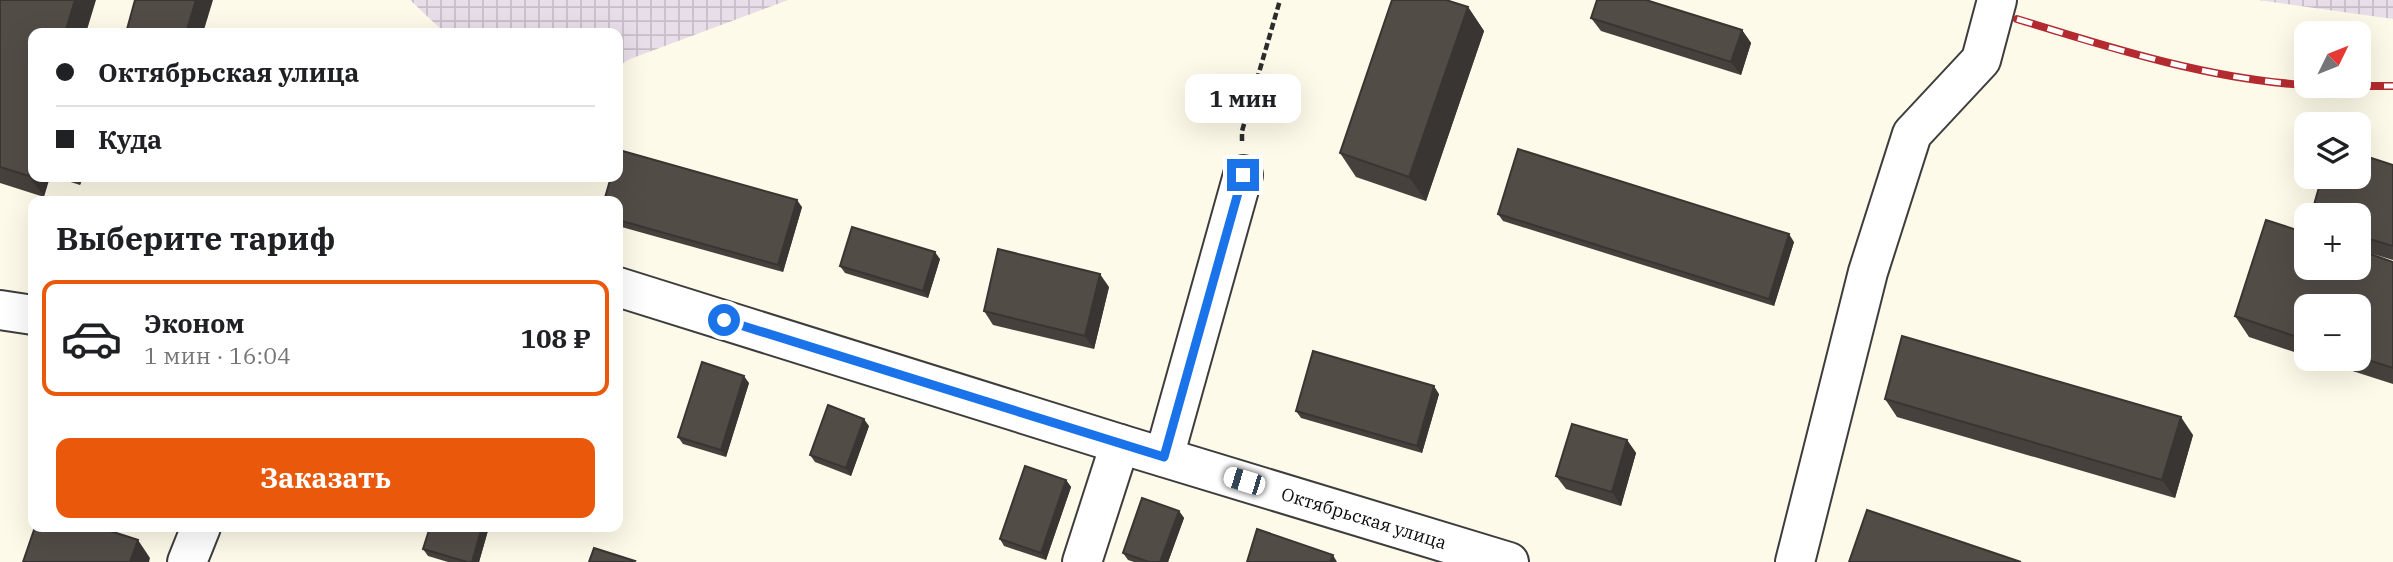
<!DOCTYPE html>
<html lang="ru">
<head>
<meta charset="utf-8">
<style>
	body { margin:0; font-family:"IBM Plex Serif",serif; background:#f6f6f6; color:#202124; height:100vh; display:flex; flex-direction:column; font-size:26px; white-space:nowrap }
	* { box-sizing:border-box; margin:0 }
	p { font-size:23px; color:#757577 }
	.icon { flex:none; width:38px; height:38px; fill:none; stroke:currentColor; stroke-width:2; stroke-linecap:round; stroke-linejoin:round }
	.map { position:relative; flex:1; overflow:hidden }
	.details { position:absolute; left:28px; top:196px; width:595px; height:336px; display:flex; flex-direction:column; background:#fff; border-radius:14px; box-shadow:0 7px 28px #0002 }
	.details>* { flex:none }
	.hud { position:absolute; left:28px; top:28px; width:595px; height:154px; border-radius:14px; box-shadow:0 7px 28px #0002; display:grid; align-content:center; height:154px; padding:0 28px; background:#fff }
	.needle { width:46px; rotate:47deg }
	.buttons { position:absolute; left:2294px; top:21px; display:grid; gap:14px }
	.buttons a { display:grid; place-items:center; width:77px; height:77px; border-radius:14px; background:#fff; box-shadow:0 7px 28px #0002; font-size:35px }
	.end { position:absolute; width:32px; height:32px; margin:-16px; border:9px solid #1a73e8; background:#fff; box-shadow:0 0 0 4px #fff }
	.from { border-radius:50% }
	.bubble { position:absolute; height:49px; border-radius:14px; background:#fff; box-shadow:0 7px 28px #0002; font-size:23px; font-weight:700; line-height:49px; text-align:center }
	.car { position:absolute; width:21px; height:42px; margin:-21px -10px; border-radius:9px; box-shadow:0 0 5px 2px #0007; background:linear-gradient(#fff 24%,#345 0 40%,#fff 0 76%,#345 0 86%,#fff 0) }
	.hud b { display:flex; align-items:center; gap:24px; height:66px; font-size:26px }
	.hud b+b { border-top:2px solid #e0e0e0 }
	.hud i { width:18px; height:18px; background:#202124 }
	ul { padding:0; list-style:none }
	li { display:flex; align-items:center; gap:21px; height:116px; margin:0 14px 10px; padding:0 14px; border:4px solid transparent; border-radius:14px }
	li div { flex:1 }
	li b { display:block; font-size:26px }
	li em { font-style:normal; font-weight:700 }
	li.active { border-color:#ea580c }
	li>.icon { width:63px; height:63px; stroke-width:1.5 }
	h2 { padding:0 28px; font-size:32px; line-height:84px }
	.cta { display:flex; gap:14px; margin-top:auto; padding:14px 28px }
	.cta a { flex:1; height:80px; border-radius:14px; background:#ea580c; color:#fff; font-size:28px; font-weight:700; line-height:80px; text-align:center }
	.map>svg:first-child { display:block }
	.industrial { fill:url(#industrial-grid) }
	.lines { fill:none; stroke-linecap:round; stroke-linejoin:round }
	.minor-casing { stroke:#3d3d3d; stroke-width:42 }
	.path { stroke:#2c2c2c; stroke-width:4.5; stroke-dasharray:7 3.5; stroke-linecap:butt }
	.minor { stroke:#fff; stroke-width:38 }
	.rail-casing { stroke:#b32a30; stroke-width:8 }
	.rail { stroke:#fff; stroke-width:5; stroke-dasharray:16; stroke-linecap:butt }
	.wall { fill:#47413d }
	.shaded-wall { fill:#393532 }
	.building { fill:#524c47; stroke:#393532; stroke-width:2 }
	.route { stroke:#1a73e8; stroke-width:9 }
	.labels { text-anchor:middle; dominant-baseline:central; stroke-width:7; stroke-linejoin:round; paint-order:stroke }
	.street-label { font-size:18px; fill:#0a0a0a; stroke:#fff }
</style>
</head>
<body>
<div class="map">
<svg width="2393" height="562" viewBox="0 0 2393 562">
	<defs>
		<pattern id="industrial-grid" width="8" height="8" patternUnits="userSpaceOnUse" patternTransform="scale(1.75)"><rect width="8" height="8" fill="#e8dee9"/><path d="M0 4h8M4 0v8" fill="none" stroke="#c6bdc6"/></pattern>
	</defs>
	<rect width="100%" height="100%" fill="#fefae9"/>
	<g class="industrial">
		<path d="M410 0H788L630 59 618 66V33H445Z"/>
		<path d="M2258 0H2393V19Z"/>
	</g>
	<g class="lines">
		<defs>
			<g id="minor">
				<path d="M618 287 1120 444 1509 562"/>
				<path d="M0 310 33 315"/>
				<path d="M1164 457 1243 175"/>
				<path d="M187 562 201 527"/>
				<path d="M1082 562 1120 444"/>
				<path d="M1795 562 1868 272 1912 134 1981 60 1997 0"/>
			</g>
		</defs>
		<use href="#minor" class="minor-casing"/>
		<path class="path" d="M1242 141V131L1280 0"/>
		<use href="#minor" class="minor"/>
		<defs>
			<g id="rail">
				<path d="M2017 19C2111 48 2208 79 2306 85"/>
				<path d="M2320 86H2393"/>
			</g>
		</defs>
		<use href="#rail" class="rail-casing"/>
		<use href="#rail" class="rail"/>
	</g>
	<g class="wall">
		<path d="M0 0 33 33V177L44 197 0 183Z"/>
		<path d="M1468 7 1484 31 1426 201 1356 177 1340 153Z"/>
		<path d="M1591 18 1742 30 1751 43 1741 75 1601 31Z"/>
		<path d="M2393 165V260L2359 250V215Z"/>
		<path d="M55 177H83L80 185Z"/>
		<path d="M618 201 802 207 783 272 618 226Z"/>
		<path d="M1498 214 1794 242 1774 306 1503 221Z"/>
		<path d="M940 259 928 298 845 273 840 266Z"/>
		<path d="M2393 262V384L2315 359H2359V306H2306V356L2249 337 2235 316Z"/>
		<path d="M1109 287 1094 349 993 325 984 311Z"/>
		<path d="M749 383 726 457 683 444 678 437Z"/>
		<path d="M1439 394 1422 453 1301 418 1296 411Z"/>
		<path d="M1885 399 2193 435 2175 498 1897 417Z"/>
		<path d="M869 426 851 476 815 462 810 455Z"/>
		<path d="M1627 440 1636 453 1621 506 1566 489 1556 476Z"/>
		<path d="M1066 480 1071 487 1046 560 1004 546 1000 539Z"/>
		<path d="M1179 511 1184 518 1168 562H1134L1128 560 1123 553Z"/>
		<path d="M430 527H489L479 562H448L428 556 423 549Z"/>
	</g>
	<g class="shaded-wall">
		<path d="M75 0H96L86 33H65Z"/>
		<path d="M196 0H213L203 33H186Z"/>
		<path d="M1468 7 1484 31 1426 201 1409 177Z"/>
		<path d="M1742 30 1751 43 1741 75 1731 62Z"/>
		<path d="M33 163V177H50L44 197 29 176Z"/>
		<path d="M75 177H83L80 185Z"/>
		<path d="M797 200 802 207 783 272 778 265Z"/>
		<path d="M1789 234 1794 242 1774 306 1769 299Z"/>
		<path d="M935 252 940 259 928 298 923 291Z"/>
		<path d="M1100 274 1109 287 1094 349 1085 336Z"/>
		<path d="M744 376 749 383 726 457 721 450Z"/>
		<path d="M1434 386 1439 394 1422 453 1417 446Z"/>
		<path d="M2181 417 2193 435 2175 498 2162 480Z"/>
		<path d="M864 419 869 426 851 476 846 468Z"/>
		<path d="M1627 440 1636 453 1621 506 1612 492Z"/>
		<path d="M1066 480 1071 487 1046 560 1041 553Z"/>
		<path d="M1179 511 1184 518 1168 562H1160Z"/>
		<path d="M482 527H489L479 562H472Z"/>
		<path d="M138 540 150 558 149 562H130Z"/>
		<path d="M1333 555 1337 562H1330Z"/>
	</g>
	<g class="building">
		<path d="M0 0H75L65 33H33V163L29 176 0 167Z"/>
		<path d="M135 0H196L186 33H126Z"/>
		<path d="M1392 0H1446L1468 7 1409 177 1340 153Z"/>
		<path d="M1597 0H1646L1742 30 1731 62 1591 18Z"/>
		<path d="M1518 149 1789 234 1769 299 1498 214Z"/>
		<path d="M619 150 797 200 778 265 618 220V201H604L611 177H618V154Z"/>
		<path d="M2359 154 2393 165V246L2359 236V215H2311L2322 177H2359Z"/>
		<path d="M2266 220 2306 233V268H2359V250L2393 262V368L2359 357V306H2306V340L2235 316Z"/>
		<path d="M852 227 935 252 923 291 840 266Z"/>
		<path d="M998 249 1100 274 1085 336 984 311Z"/>
		<path d="M1902 336 2181 417 2162 480 1885 399Z"/>
		<path d="M1313 351 1434 386 1417 446 1296 411Z"/>
		<path d="M702 362 744 376 721 450 678 437Z"/>
		<path d="M828 405 864 419 846 468 810 455Z"/>
		<path d="M1572 424 1627 440 1612 492 1556 476Z"/>
		<path d="M1025 466 1066 480 1041 553 1000 539Z"/>
		<path d="M1142 498 1179 511 1160 562H1149L1123 553Z"/>
		<path d="M1867 510 2021 562H1849Z"/>
		<path d="M35 527H98L138 540 130 562H23Z"/>
		<path d="M430 527H482L472 562H467L423 549Z"/>
		<path d="M1257 529 1333 555 1330 562H1247Z"/>
		<path d="M594 548 635 561 634 562H589Z"/>
	</g>
	<g class="lines">
		<path class="route" d="M724 320 1164 457 1243 175"/>
	</g>
	<g class="labels">
		<g class="street-label">
			<text transform="translate(1364 518) rotate(17)">Октябрьская улица</text>
		</g>
	</g>
</svg>
<div class="buttons">
<a><svg class="needle" viewBox="-14 -14 28 28"><path d="M0-13l5 13h-10z" fill="#e53935"/><path d="M0 13l5-13h-10z" fill="#757577"/></svg></a>
<a><svg class="icon" aria-label="layers" viewBox="0 0 24 24"><path d="M12 4l9 5-9 5-9-5zM3 14l9 5 9-5"/></svg></a>
<a>+</a>
<a>−</a>
</div>
<i class="end from" style="left:724px;top:320px"></i>
<i class="end" style="left:1243px;top:175px"></i>
<div class="bubble" style="left:1185px;top:74px;width:116px">1 мин</div>
<i class="car" style="left:1244px;top:481px;rotate:287deg"></i>
<div class="hud">
<b><i class="from"></i>Октябрьская улица</b>
<b><i></i>Куда</b>
</div>
<section class="details">
<h2>Выберите тариф</h2>
<ul>
<li class="active"><svg class="icon" aria-label="car" viewBox="0 0 24 24"><path d="M5 17H2v-5l4-1 3-4h7l3 4 3 1v5h-3M9 17h6M6 11h13"/><circle cx="7" cy="17" r="2"/><circle cx="17" cy="17" r="2"/></svg><div><b>Эконом</b><p>1 мин · 16:04</p></div><em>108 ₽</em></li>
</ul>
<div class="cta"><a>Заказать</a></div>
</section>
</div>
</body>
</html>
